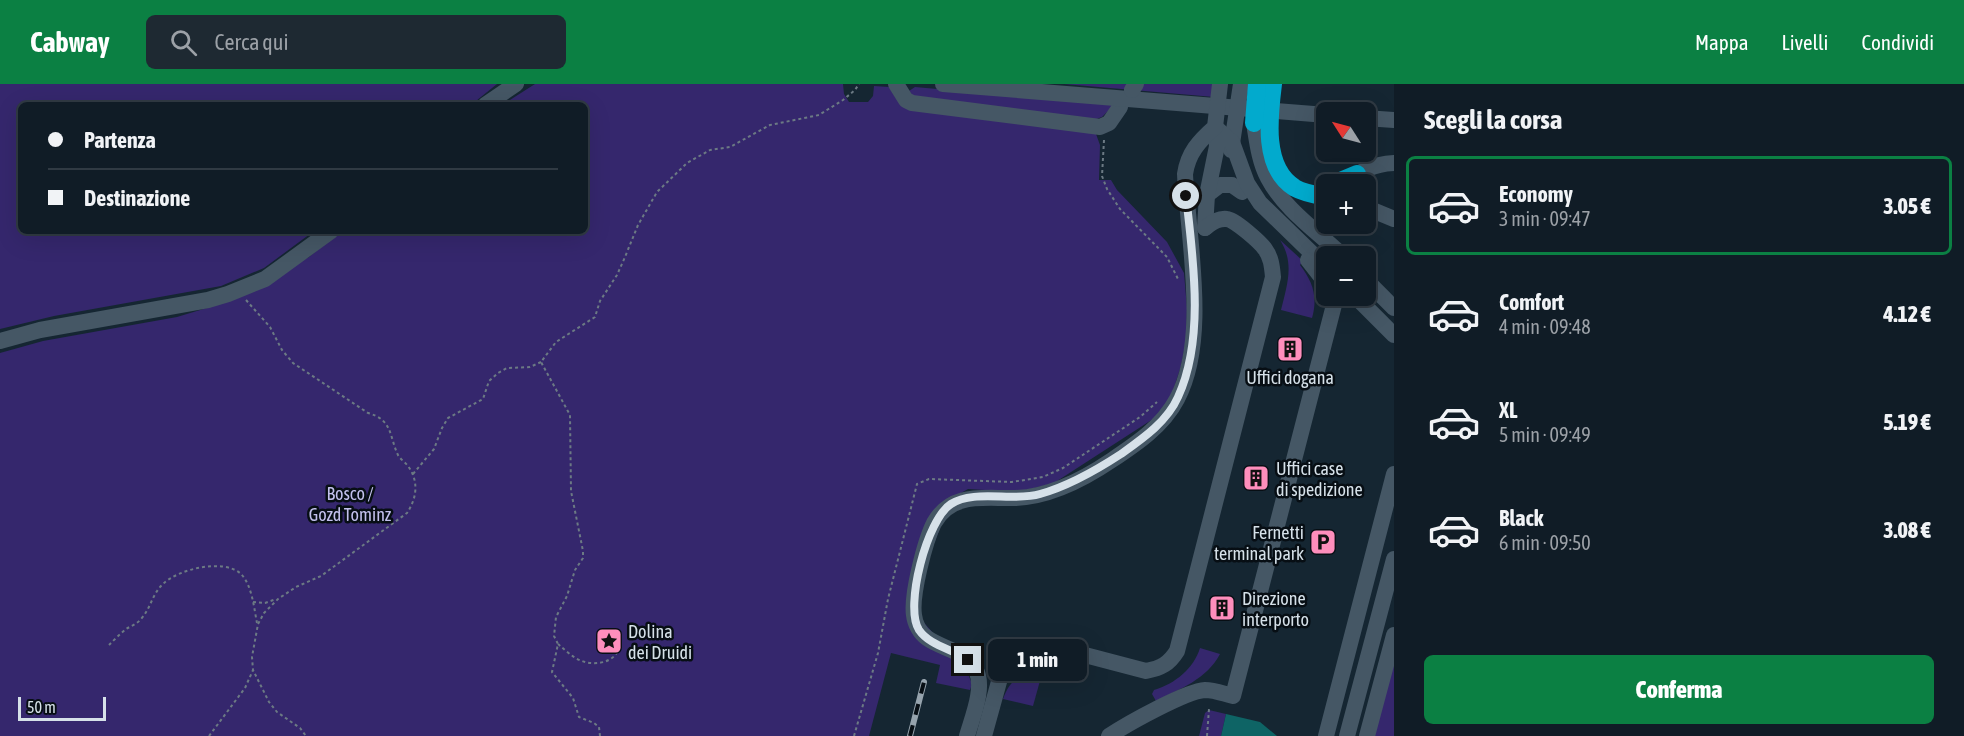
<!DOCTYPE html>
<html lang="it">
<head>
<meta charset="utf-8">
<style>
	body { margin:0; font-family:"Asap Condensed",sans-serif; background:#1e2932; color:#f1f3f6; height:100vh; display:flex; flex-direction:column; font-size:22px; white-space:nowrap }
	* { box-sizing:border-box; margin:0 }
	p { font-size:20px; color:#9ca1a7 }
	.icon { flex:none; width:33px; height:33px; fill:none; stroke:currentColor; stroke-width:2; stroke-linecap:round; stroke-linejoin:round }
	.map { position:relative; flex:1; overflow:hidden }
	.details { display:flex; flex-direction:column; background:#101c26; width:570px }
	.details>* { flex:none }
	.hud { position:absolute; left:18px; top:18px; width:570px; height:132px; border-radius:9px; box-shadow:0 6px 24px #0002,0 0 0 2px #303a43; display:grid; align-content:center; height:132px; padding:0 30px; background:#101c26 }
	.needle { width:39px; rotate:306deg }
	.tools { position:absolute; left:1316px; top:18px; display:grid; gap:12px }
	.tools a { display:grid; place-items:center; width:60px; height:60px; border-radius:9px; background:#101c26; box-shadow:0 6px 24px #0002,0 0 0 2px #303a43; font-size:30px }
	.scale { position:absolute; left:18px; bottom:15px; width:88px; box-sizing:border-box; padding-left:6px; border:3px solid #d6e1e9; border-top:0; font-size:16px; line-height:21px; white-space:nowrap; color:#d6e1e9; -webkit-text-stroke:4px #070e14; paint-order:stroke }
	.end { position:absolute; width:27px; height:27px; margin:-14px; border:8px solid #d6e1e9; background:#111; box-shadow:0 0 0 3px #111 }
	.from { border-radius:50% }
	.bubble { position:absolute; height:42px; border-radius:9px; background:#101c26; box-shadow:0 6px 24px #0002,0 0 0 2px #303a43; font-size:20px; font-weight:800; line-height:42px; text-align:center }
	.hud b { display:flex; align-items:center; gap:21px; height:57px; font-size:22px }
	.hud b+b { border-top:2px solid #303a43 }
	.hud i { width:15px; height:15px; background:#f1f3f6 }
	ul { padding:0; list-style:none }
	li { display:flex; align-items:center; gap:18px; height:99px; margin:0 12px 9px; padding:0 18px; border:3px solid transparent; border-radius:9px }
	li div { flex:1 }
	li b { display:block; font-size:22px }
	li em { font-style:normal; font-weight:800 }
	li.on { border-color:#0b8043 }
	li>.icon { width:54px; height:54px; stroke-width:1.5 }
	h2 { padding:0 30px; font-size:27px; line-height:72px }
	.primary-button { display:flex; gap:12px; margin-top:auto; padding:12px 30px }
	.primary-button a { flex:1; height:69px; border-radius:9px; background:#0b8043; color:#fff; font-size:24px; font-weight:800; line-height:69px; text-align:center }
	header { display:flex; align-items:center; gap:36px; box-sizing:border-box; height:84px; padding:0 30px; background:#0b8043; color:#fff }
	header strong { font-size:28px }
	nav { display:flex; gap:33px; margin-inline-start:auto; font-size:21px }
	.search { width:420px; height:54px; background:#1e2932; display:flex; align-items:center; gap:15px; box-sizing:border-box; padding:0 21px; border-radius:9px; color:#9ca1a7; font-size:22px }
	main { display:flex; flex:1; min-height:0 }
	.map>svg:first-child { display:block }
	.green { fill:#35276d }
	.water { fill:#0e6465 }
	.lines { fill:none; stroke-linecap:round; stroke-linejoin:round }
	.path { stroke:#6c7a84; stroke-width:2; stroke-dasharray:3 3; stroke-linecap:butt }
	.minor { stroke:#455765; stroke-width:16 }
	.highway { stroke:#02aacd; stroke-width:18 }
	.rail-casing { stroke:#96a3ad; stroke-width:6 }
	.rail { stroke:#070e14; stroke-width:4; stroke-dasharray:11; stroke-linecap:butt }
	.route { stroke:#d6e1e9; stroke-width:8 }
	.labels { text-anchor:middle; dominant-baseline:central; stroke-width:5; stroke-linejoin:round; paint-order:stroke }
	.poi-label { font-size:18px; fill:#d6e1e9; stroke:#070e14; text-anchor:start }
	.park-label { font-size:18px; fill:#c3c1ed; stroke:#070e14 }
</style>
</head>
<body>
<header>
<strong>Cabway</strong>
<div class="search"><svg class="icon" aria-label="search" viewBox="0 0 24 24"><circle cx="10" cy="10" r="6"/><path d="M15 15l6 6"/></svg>Cerca qui</div>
<nav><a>Mappa</a><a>Livelli</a><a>Condividi</a></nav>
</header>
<main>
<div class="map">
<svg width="1394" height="652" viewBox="0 0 1394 652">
	<rect width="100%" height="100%" fill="#152632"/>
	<g class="green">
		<path d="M0 0H497L471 21H21V147H314L264 184 221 202 54 232 0 245Z"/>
		<path d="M535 0H843L844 10 849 18H868L873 12 874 2 889 3 896 14 1096 50 1100 61 1099 96H1111L1117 106 1167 158 1184 189 1187 224 1186 256 1181 282 1170 316 1153 335 1054 399 1018 408 968 405 952 414 909 522 967 587 972 600 970 606 936 599 940 581 891 569 869 652H0V269L43 257 177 233 220 220 309 173 341 147H585V21H502Z"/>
		<path d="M1064 0H1215L1214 13Z"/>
		<path d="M915 3 1114 21 1102 33 1094 36 916 16 909 7Z"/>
		<path d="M1280 156 1303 177 1300 181C1313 198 1318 213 1312 234L1281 226C1287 201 1295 179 1280 156Z"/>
		<path d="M1200 564 1220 570C1207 595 1180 605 1156 617L1152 610 1154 606C1175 600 1194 584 1200 564Z"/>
		<path d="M1394 573V652H1374Z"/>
		<path d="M1038 586H1043L1033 622 1003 615C1009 597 1020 589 1038 586Z"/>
		<path d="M1209 626 1226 630 1221 652H1199L1205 629Z"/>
	</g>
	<path class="water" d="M1226 630 1260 638 1277 652H1221Z"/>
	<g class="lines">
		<g class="path">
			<path d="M1104 56 1102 92 1107 105 1120 125 1167 173 1179 197"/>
			<path d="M246 216 270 243 282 266 293 279 368 329C393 336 389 352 398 371 400 375 405 378 408 382 419 397 417 414 407 429L321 492 296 503 278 515 264 529 258 540 252 573 253 586 269 618 277 628 300 644 306 652"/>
			<path d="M413 390 434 365 442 344 448 334 483 315 489 297 498 289 507 284 530 283 541 278"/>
			<path d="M253 518 265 519 276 515"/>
			<path d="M558 560C565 566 573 574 582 577 594 582 616 579 619 563 620 559 618 553 617 549"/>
			<path d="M109 561C114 556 120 550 126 545 131 542 137 540 141 535 151 524 152 510 163 500 178 485 224 474 241 490 252 501 254 524 257 539"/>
			<path d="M209 652 245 604 253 586"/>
			<path d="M600 652 599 643 594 639 579 633 573 614 552 588 558 560 554 552 556 533 567 512 575 486 583 474V467L571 407 570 331 541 278 556 258 595 233 600 217 617 191 625 173 638 141 657 108 687 79 710 66 730 63 770 41 819 31 843 16 855 6 859 0"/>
			<path d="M854 652 878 569 888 515 917 400 929 395 1012 398 1043 393 1063 384 1140 333 1157 318"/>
			<path d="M1207 652 1209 625"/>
		</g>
		<g class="minor">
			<path d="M896 0 906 16 912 19 1100 43 1109 39 1120 23"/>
			<path d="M943 0 1326 31"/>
			<path d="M1132 6 1136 0"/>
			<path d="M485 21 516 0"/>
			<path d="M1365 34 1394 36"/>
			<path d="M1254 39C1257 57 1259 77 1268 94 1284 125 1318 148 1343 172"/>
			<path d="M1231 66 1241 0"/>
			<path d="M1348 100C1359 86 1375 80 1394 79"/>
			<path d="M1207 111 1220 101H1232L1242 108"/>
			<path d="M1365 123 1394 135"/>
			<path d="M1205 144 1207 111 1217 62 1215 43 1232 58 1247 99 1260 119 1326 183"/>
			<path d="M1308 176 1326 199"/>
			<path d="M1365 195 1394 224"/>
			<path d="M1355 212 1394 251"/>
			<path d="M0 257 40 246 208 216 228 210 265 195 331 147"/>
			<path d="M967 652C972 634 985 604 976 586 967 567 942 565 927 554 920 549 915 540 914 531 911 511 925 457 934 439 952 407 985 415 1015 414 1049 413 1084 395 1112 376 1136 360 1163 342 1177 315 1209 255 1188 156 1185 90 1188 69 1199 57 1215 43L1220 0"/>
			<path d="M984 652 1000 594 1008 580 1022 567 1066 566 1146 587C1161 584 1169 580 1177 567L1273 193C1272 182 1271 173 1265 165 1260 158 1234 135 1227 135 1218 134 1212 139 1205 144"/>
			<path d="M1109 652C1127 640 1186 607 1205 606 1215 606 1224 610 1233 612L1335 217 1332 212"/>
			<path d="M1326 652 1394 390"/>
			<path d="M1347 652 1394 475"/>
			<path d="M1367 652 1394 551"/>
		</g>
		<g class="highway">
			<path d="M1273 0C1269 32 1262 84 1295 104 1304 109 1316 111 1326 113"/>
			<path d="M1254 39 1257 0"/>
			<path d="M1333 100 1357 90"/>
		</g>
		<defs>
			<path id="rail" d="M910 652 924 598"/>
		</defs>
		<use href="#rail" class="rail-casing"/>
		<use href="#rail" class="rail"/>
	</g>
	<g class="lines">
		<path class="route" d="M968 576C953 565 930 562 919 546 904 523 927 435 951 420 974 405 1013 418 1040 410 1069 402 1095 387 1121 370 1142 355 1167 338 1178 313 1205 255 1193 174 1186 112"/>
	</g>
	<defs>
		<symbol id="building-square" viewBox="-11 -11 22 22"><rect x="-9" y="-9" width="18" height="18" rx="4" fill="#fe8ebc" stroke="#070e14"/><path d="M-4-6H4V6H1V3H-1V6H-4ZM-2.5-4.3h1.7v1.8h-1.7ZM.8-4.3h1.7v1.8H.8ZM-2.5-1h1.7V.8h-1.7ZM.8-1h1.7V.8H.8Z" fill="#111"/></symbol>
		<symbol id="parking-square" viewBox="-11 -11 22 22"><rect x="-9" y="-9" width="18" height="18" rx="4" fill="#fe8ebc" stroke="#070e14"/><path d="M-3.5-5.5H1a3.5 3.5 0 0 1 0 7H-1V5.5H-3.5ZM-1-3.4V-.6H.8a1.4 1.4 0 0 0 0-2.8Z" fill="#111"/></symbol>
		<symbol id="sight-square" viewBox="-11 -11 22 22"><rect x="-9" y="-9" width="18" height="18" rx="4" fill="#fe8ebc" stroke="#070e14"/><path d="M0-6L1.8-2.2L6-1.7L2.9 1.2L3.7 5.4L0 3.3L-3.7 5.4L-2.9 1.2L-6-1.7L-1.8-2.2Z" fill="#111"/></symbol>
	</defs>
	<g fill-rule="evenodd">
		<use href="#building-square" x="1275" y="250" width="30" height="30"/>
		<use href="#building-square" x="1241" y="379" width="30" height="30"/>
		<use href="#parking-square" x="1308" y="443" width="30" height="30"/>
		<use href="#building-square" x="1207" y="509" width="30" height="30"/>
		<use href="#sight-square" x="594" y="542" width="30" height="30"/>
	</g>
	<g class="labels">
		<g class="poi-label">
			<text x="1290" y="293" text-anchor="middle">Uffici dogana</text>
			<text x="1276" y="384">Uffici case<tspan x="1276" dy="21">di spedizione</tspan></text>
			<text x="1304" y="448" text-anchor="end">Fernetti<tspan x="1304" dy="21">terminal park</tspan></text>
			<text x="1242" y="514">Direzione<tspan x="1242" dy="21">interporto</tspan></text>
			<text x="628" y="547">Dolina<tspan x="628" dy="21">dei Druidi</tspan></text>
		</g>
		<g class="park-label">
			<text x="350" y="409">Bosco /<tspan x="350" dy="21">Gozd Tominz</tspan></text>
		</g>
	</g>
</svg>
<div class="tools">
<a><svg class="needle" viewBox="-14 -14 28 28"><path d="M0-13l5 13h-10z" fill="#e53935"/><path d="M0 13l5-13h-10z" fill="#9ca1a7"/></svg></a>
<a>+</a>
<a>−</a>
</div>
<div class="scale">50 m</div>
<i class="end from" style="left:1186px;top:112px"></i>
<i class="end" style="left:968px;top:576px"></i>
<div class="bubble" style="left:988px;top:555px;width:99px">1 min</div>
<div class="hud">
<b><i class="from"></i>Partenza</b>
<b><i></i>Destinazione</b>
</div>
</div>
<section class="details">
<h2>Scegli la corsa</h2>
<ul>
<li class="on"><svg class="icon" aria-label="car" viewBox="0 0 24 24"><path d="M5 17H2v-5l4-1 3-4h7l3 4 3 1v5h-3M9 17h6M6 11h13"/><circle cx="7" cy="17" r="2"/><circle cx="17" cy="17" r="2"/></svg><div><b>Economy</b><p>3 min · 09:47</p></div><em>3.05 €</em></li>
<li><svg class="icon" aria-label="car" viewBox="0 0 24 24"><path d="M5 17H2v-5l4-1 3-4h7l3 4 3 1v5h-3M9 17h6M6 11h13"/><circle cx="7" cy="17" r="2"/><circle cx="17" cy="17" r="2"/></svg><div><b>Comfort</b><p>4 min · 09:48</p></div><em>4.12 €</em></li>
<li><svg class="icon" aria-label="car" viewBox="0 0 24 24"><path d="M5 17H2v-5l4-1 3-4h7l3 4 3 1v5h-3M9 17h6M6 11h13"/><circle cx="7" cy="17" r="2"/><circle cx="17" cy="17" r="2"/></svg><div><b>XL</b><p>5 min · 09:49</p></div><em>5.19 €</em></li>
<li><svg class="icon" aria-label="car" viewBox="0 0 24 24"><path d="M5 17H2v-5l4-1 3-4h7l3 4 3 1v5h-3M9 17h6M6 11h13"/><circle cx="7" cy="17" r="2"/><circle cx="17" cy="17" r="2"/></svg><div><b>Black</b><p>6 min · 09:50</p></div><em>3.08 €</em></li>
</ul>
<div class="primary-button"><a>Conferma</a></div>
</section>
</main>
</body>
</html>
